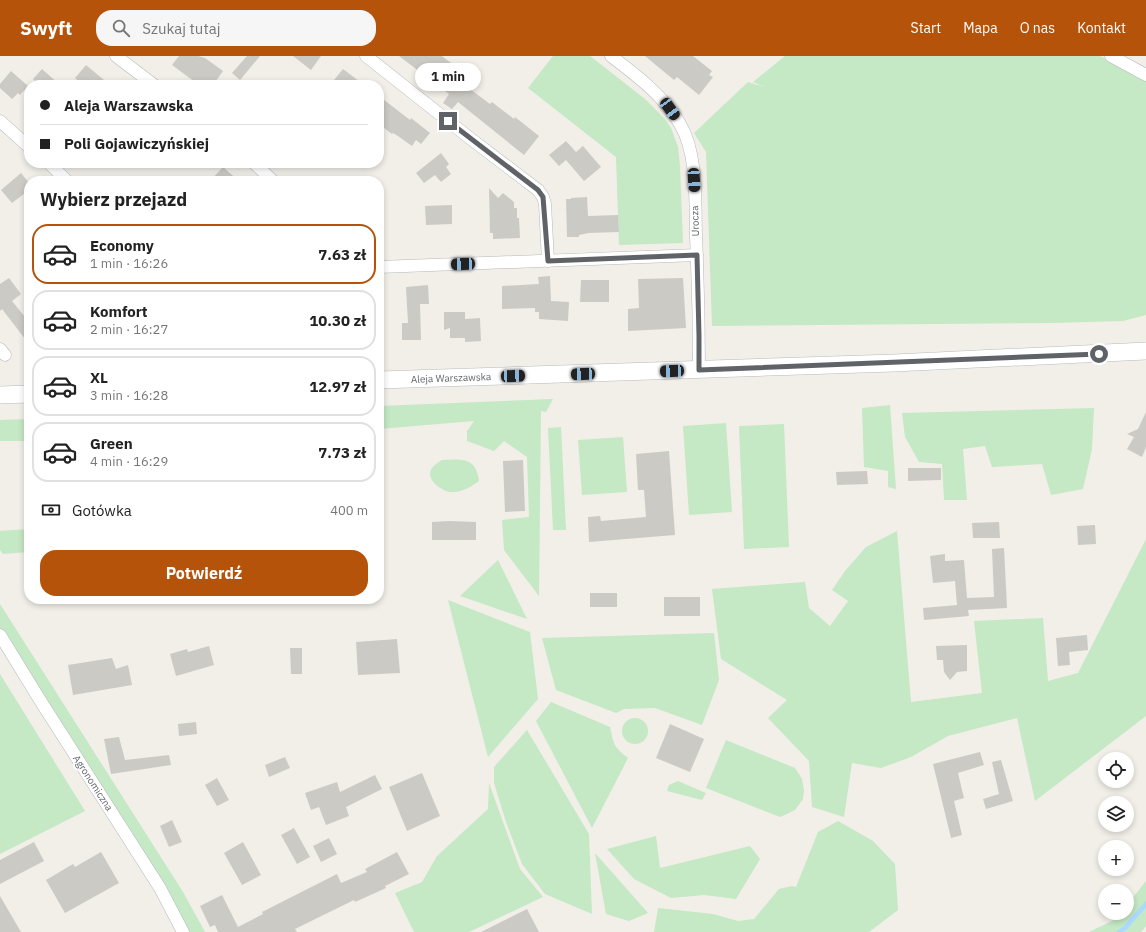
<!DOCTYPE html>
<html lang="pl">
<head>
<meta charset="utf-8">
<style>
	body { margin:0; font-family:"IBM Plex Sans",sans-serif; background:#f6f6f6; color:#222; height:100vh; display:flex; flex-direction:column; font-size:15px; white-space:nowrap }
	* { box-sizing:border-box; margin:0 }
	p { font-size:13px; color:#767676 }
	.icon { flex:none; width:22px; height:22px; fill:none; stroke:currentColor; stroke-width:2; stroke-linecap:round; stroke-linejoin:round }
	.map { position:relative; flex:1; overflow:hidden }
	.drawer { position:absolute; left:24px; top:120px; width:360px; height:428px; display:flex; flex-direction:column; background:#fff; border-radius:16px; box-shadow:0 2px 6px #0003 }
	.drawer>* { flex:none }
	.hud { position:absolute; left:24px; top:24px; width:360px; height:88px; border-radius:16px; box-shadow:0 2px 6px #0003; display:grid; align-content:center; height:88px; padding:0 16px; background:#fff }
	.tools { position:absolute; left:1098px; top:696px; display:grid; gap:8px }
	.tools a { display:grid; place-items:center; width:36px; height:36px; border-radius:50%; background:#fff; box-shadow:0 2px 6px #0003; font-size:20px }
	.end { position:absolute; width:18px; height:18px; margin:-9px; border:5px solid #5f6368; background:#fff; box-shadow:0 0 0 2px #fff }
	.from { border-radius:50% }
	.bubble { position:absolute; height:28px; border-radius:14px; background:#fff; box-shadow:0 2px 6px #0003; font-size:13px; font-weight:700; line-height:28px; text-align:center }
	.car { position:absolute; width:12px; height:24px; margin:-12px -6px; border-radius:5px; box-shadow:0 0 3px 1px #0007; background:linear-gradient(#222 24%,#8ab4d8 0 40%,#222 0 76%,#8ab4d8 0 86%,#222 0) }
	.hud b { display:flex; align-items:center; gap:14px; height:38px; font-size:15px }
	.hud b+b { border-top:1px solid #e0e0e0 }
	.hud i { width:10px; height:10px; background:#222 }
	ul { padding:0; list-style:none }
	li { display:flex; align-items:center; gap:12px; height:60px; margin:0 8px 6px; padding:0 8px; border:2px solid #e0e0e0; border-radius:16px }
	li div { flex:1 }
	li b { display:block; font-size:15px }
	li em { font-style:normal; font-weight:700 }
	li.current { border-color:#b45309 }
	li>.icon { width:36px; height:36px; stroke-width:1.5 }
	h2 { padding:0 16px; font-size:18px; line-height:48px }
	.pay { display:flex; align-items:center; gap:10px; height:44px; padding:0 16px; font-size:15px }
	.pay p { margin-inline-start:auto }
	.primary-button { display:flex; gap:8px; margin-top:auto; padding:8px 16px }
	.primary-button a { flex:1; height:46px; border-radius:16px; background:#b45309; color:#fff; font-size:16px; font-weight:700; line-height:46px; text-align:center }
	header { display:flex; align-items:center; gap:24px; box-sizing:border-box; height:56px; padding:0 20px; background:#b45309; color:#fff }
	header strong { font-size:19px }
	nav { display:flex; gap:22px; margin-inline-start:auto; font-size:14px }
	.search { width:280px; height:36px; background:#f6f6f6; display:flex; align-items:center; gap:10px; box-sizing:border-box; padding:0 14px; border-radius:16px; color:#767676; font-size:15px }
	.map>svg:first-child { display:block }
	.green { fill:#c5e8c5 }
	.lines { fill:none; stroke-linecap:round; stroke-linejoin:round }
	.stream { stroke:#aadaff; stroke-width:4.5 }
	.building { fill:#cccac5 }
	.street-casing { stroke:#b5b8bc; stroke-width:13 }
	.secondary-casing { stroke:#b6babf; stroke-width:18 }
	.street { stroke:#fff; stroke-width:12 }
	.secondary { stroke:#fff; stroke-width:17 }
	.route { stroke:#5f6368; stroke-width:5 }
	.labels { text-anchor:middle; dominant-baseline:central; stroke-width:4; stroke-linejoin:round; paint-order:stroke }
	.street-label { font-size:10px; fill:#5f6368; stroke:#fff }
</style>
</head>
<body>
<header>
<strong>Swyft</strong>
<div class="search"><svg class="icon" aria-label="search" viewBox="0 0 24 24"><circle cx="10" cy="10" r="6"/><path d="M15 15l6 6"/></svg>Szukaj tutaj</div>
<nav><a>Start</a><a>Mapa</a><a>O nas</a><a>Kontakt</a></nav>
</header>
<div class="map">
<svg width="1146" height="876" viewBox="0 0 1146 876">
	<rect width="100%" height="100%" fill="#f1efe8"/>
	<g class="green">
		<path d="M553 0H590L645 43 665 63 671 72 678 91 680 110 683 187 619 189 616 101 528 32Z"/>
		<path d="M785 0H1100L1146 24V259L1123 265 1052 267 712 270 706 96 694 77 748 26 764 31 753 26Z"/>
		<path d="M553 343 546 356 541 355 539 540 504 494 502 464 529 461 527 401 504 385 494 395 467 385V375L474 365 379 373V350Z"/>
		<path d="M890 349 896 433 888 431V415L864 411 862 352Z"/>
		<path d="M1094 352 1092 393 1083 433 1051 439 1042 408 992 411 985 390 963 393 967 444H944L942 408 919 406 905 381 902 357Z"/>
		<path d="M29 363V431H26L24 385H0V364Z"/>
		<path d="M726 367 732 456 689 459 683 370Z"/>
		<path d="M784 368 789 491 744 493 739 370Z"/>
		<path d="M561 371 566 474H553L548 372Z"/>
		<path d="M623 381 627 436 582 439 578 384Z"/>
		<path d="M442 404C462 403 476 401 479 425 472 430 463 436 453 436 443 437 424 423 432 412 434 409 439 406 442 404Z"/>
		<path d="M29 473V496L3 498 0 494V475Z"/>
		<path d="M897 475 911 646 982 637 974 565 1043 562 1048 625 1078 617 1146 483V660L1035 745 1017 662 948 680 911 701 881 712 852 707 844 761 812 751 809 705 768 662 787 644 721 603 712 533 805 526 809 552 830 570 848 545 832 534 845 515 866 491Z"/>
		<path d="M498 504 527 563 460 540Z"/>
		<path d="M448 544 530 576 538 643 488 701Z"/>
		<path d="M0 548 183 836 205 876H183L0 579Z"/>
		<path d="M714 577 719 624 702 669 655 652 624 653 616 657 556 634 542 582Z"/>
		<path d="M0 618 85 755 0 798Z"/>
		<path d="M551 646 610 671C614 689 613 690 628 702L592 772 536 665Z"/>
		<circle cx="635" cy="675" r="13"/>
		<path d="M527 674 589 778 592 858 545 838 522 808 506 766 494 727V711Z"/>
		<path d="M726 684 795 712 802 723 804 734 803 743 795 754 787 758 780 761 706 732Z"/>
		<path d="M678 725 706 737 702 744 667 735 669 729Z"/>
		<path d="M489 727 520 813 543 841 469 876H414L395 837 422 826 437 800 488 753Z"/>
		<path d="M838 765 873 785 895 808 898 854 869 876H654L658 852 713 858 738 865 754 863 779 833 792 830 796 831 818 776Z"/>
		<path d="M656 780 660 812 750 790 760 803 736 843 704 839 671 842 634 823 607 793Z"/>
		<path d="M595 797 648 857 629 865 606 858Z"/>
		<path d="M1146 825V870L1141 876H1089L1116 863 1120 857H1127V849Z"/>
	</g>
	<g class="lines">
		<path class="stream" d="M1119 876 1125 872 1146 848"/>
	</g>
	<g class="building">
		<path d="M179 0H198L205 2 223 15 213 29H199L172 9Z"/>
		<path d="M247 0H260L240 24 232 17Z"/>
		<path d="M293 0H321L311 14Z"/>
		<path d="M399 0H442L464 17 458 24 490 48 492 46 514 63 515 61 539 80 524 99 458 46 452 53 443 47 449 38Z"/>
		<path d="M645 0H693L712 15 709 19 713 21 699 39 677 21 674 24Z"/>
		<path d="M86 9 110 29H83L75 22Z"/>
		<path d="M42 13 60 29H39L33 23Z"/>
		<path d="M343 13 364 29H330Z"/>
		<path d="M11 15 28 30 20 39 18 37 12 43 0 32V28Z"/>
		<path d="M379 40 410 64 411 62 430 77 421 88 416 84 412 90 398 80 393 77 392 78 379 68Z"/>
		<path d="M566 85 576 96 583 90 601 111 584 125 566 104 559 110 549 99Z"/>
		<path d="M441 97 449 108 446 111 451 118 441 126 435 119 424 127 416 117Z"/>
		<path d="M223 111 239 125H210Z"/>
		<path d="M21 117 29 127V134L12 147 1 134Z"/>
		<path d="M489 132 498 142 503 137 514 146V152H517V162H519L520 182 493 183V177H490Z"/>
		<path d="M587 141 588 160 618 159 619 176 589 177 579 179V181H567L566 143H571V142Z"/>
		<path d="M452 149V168L426 169 425 150Z"/>
		<path d="M550 220 551 245 569 246 568 265 539 263V256H535V252L502 253V230L539 228 538 221Z"/>
		<path d="M9 222 21 238 12 245 29 266V288L2 253 0 255V228Z"/>
		<path d="M683 222 686 272 628 275V253L639 252 638 223Z"/>
		<path d="M581 224H609V246H580Z"/>
		<path d="M428 229 429 248H420L421 284H402V267H408L406 231Z"/>
		<path d="M444 256H465V263L480 262 481 285 465 286V282H450V272L444 274Z"/>
		<path d="M1146 356V391L1142 401 1127 393 1134 381 1127 378 1138 373Z"/>
		<path d="M669 395 675 479 589 486 588 461 600 460 601 465 646 461 644 434H638L636 398Z"/>
		<path d="M523 404 525 455 505 456 503 405Z"/>
		<path d="M908 412H941V424L908 425Z"/>
		<path d="M867 415 868 428 837 429 836 416Z"/>
		<path d="M450 465 476 466V484H432V466Z"/>
		<path d="M999 466 1000 482H973L972 467Z"/>
		<path d="M1095 469 1096 488 1078 489 1077 470Z"/>
		<path d="M1004 492 1007 552 968 554 969 560 924 564 923 552 957 549 955 525 933 527 930 500 945 498V505L964 504 967 542 994 541 992 493Z"/>
		<rect x="590" y="537" width="27" height="14"/>
		<rect x="664" y="541" width="36" height="19"/>
		<path d="M1087 579 1088 594 1069 596 1070 609 1058 610 1056 582Z"/>
		<path d="M397 583 400 617 358 619 356 586Z"/>
		<path d="M967 589V615L957 616 950 624 944 616 943 604H937L936 590Z"/>
		<path d="M209 590 214 609 176 620 170 598 187 593 188 596Z"/>
		<path d="M290 592H302V618H291Z"/>
		<path d="M112 602 116 613 128 609 132 629 73 639 68 609Z"/>
		<path d="M196 666 197 678 179 680 178 668Z"/>
		<path d="M670 668 704 683 690 716 656 702Z"/>
		<path d="M119 681 125 704 169 699 171 709 111 718 104 683Z"/>
		<path d="M980 696 984 709 958 717 964 742 954 745 962 779 951 782 933 708Z"/>
		<path d="M285 701 290 712 269 721 265 709Z"/>
		<path d="M1001 704 1013 745 986 753 983 743 999 738 992 706Z"/>
		<path d="M422 717 440 760 407 775 389 731Z"/>
		<path d="M375 719 382 733 346 751 349 760 326 769 319 751 311 754 305 737 337 726 340 736Z"/>
		<path d="M217 722 229 744 217 750 205 729Z"/>
		<path d="M172 764 182 786 169 791 160 770Z"/>
		<path d="M294 772 310 801 297 808 281 779Z"/>
		<path d="M329 782 337 798 321 806 313 790Z"/>
		<path d="M34 786 44 805 0 828V804Z"/>
		<path d="M243 786 261 819 242 829 224 797Z"/>
		<path d="M101 796 119 827 65 857 46 824 73 808 75 811Z"/>
		<path d="M397 796 409 818 385 830 386 832 355 846 354 844 295 873 297 876H218L215 869 210 871 200 850 222 839 238 871 263 858 262 856 337 818 341 827 367 816 365 813Z"/>
		<path d="M0 840 21 876H0Z"/>
		<path d="M527 853 539 876H481Z"/>
	</g>
	<g class="lines">
		<defs>
			<g id="street">
				<path d="M116 0 154 29"/>
				<path d="M366 0 471 83 538 134 543 141 545 148 548 205"/>
				<path d="M611 0C636 19 664 40 680 68 698 98 695 146 696 180 698 225 699 269 699 314"/>
				<path d="M1111 0 1146 19"/>
				<path d="M0 65 29 91"/>
				<path d="M49 107 67 125"/>
				<path d="M254 107 273 125"/>
				<path d="M379 211 697 199"/>
				<path d="M0 293 5 299"/>
				<path d="M0 579 38 641 160 832 183 876"/>
			</g>
			<g id="secondary">
				<path d="M379 324 894 307 1146 295"/>
				<path d="M0 339 29 338"/>
			</g>
		</defs>
		<use href="#street" class="street-casing"/>
		<use href="#secondary" class="secondary-casing"/>
		<use href="#street" class="street"/>
		<use href="#secondary" class="secondary"/>
	</g>
	<g class="lines">
		<path class="route" d="M448 65 538 134 543 141 548 205 697 199 699 280V314L1099 298"/>
	</g>
	<g class="labels">
		<g class="street-label">
			<text transform="translate(695 165) rotate(-92)">Urocza</text>
			<text transform="translate(451 322) rotate(-2)">Aleja Warszawska</text>
			<text transform="translate(93 727) rotate(57)">Agronomiczna</text>
		</g>
	</g>
</svg>
<div class="tools">
<a><svg class="icon" aria-label="locate" viewBox="0 0 24 24"><circle cx="12" cy="12" r="6"/><path d="M12 2v4M12 18v4M2 12h4M18 12h4"/></svg></a>
<a><svg class="icon" aria-label="layers" viewBox="0 0 24 24"><path d="M12 4l9 5-9 5-9-5zM3 14l9 5 9-5"/></svg></a>
<a>+</a>
<a>−</a>
</div>
<i class="end from" style="left:1099px;top:298px"></i>
<i class="end" style="left:448px;top:65px"></i>
<div class="bubble" style="left:415px;top:7px;width:66px">1 min</div>
<i class="car" style="left:670px;top:53px;rotate:144deg"></i>
<i class="car" style="left:694px;top:124px;rotate:177deg"></i>
<i class="car" style="left:463px;top:208px;rotate:268deg"></i>
<i class="car" style="left:672px;top:315px;rotate:268deg"></i>
<i class="car" style="left:583px;top:318px;rotate:268deg"></i>
<i class="car" style="left:513px;top:320px;rotate:88deg"></i>
<div class="hud">
<b><i class="from"></i>Aleja Warszawska</b>
<b><i></i>Poli Gojawiczyńskiej</b>
</div>
<section class="drawer">
<h2>Wybierz przejazd</h2>
<ul>
<li class="current"><svg class="icon" aria-label="car" viewBox="0 0 24 24"><path d="M5 17H2v-5l4-1 3-4h7l3 4 3 1v5h-3M9 17h6M6 11h13"/><circle cx="7" cy="17" r="2"/><circle cx="17" cy="17" r="2"/></svg><div><b>Economy</b><p>1 min · 16:26</p></div><em>7.63 zł</em></li>
<li><svg class="icon" aria-label="car" viewBox="0 0 24 24"><path d="M5 17H2v-5l4-1 3-4h7l3 4 3 1v5h-3M9 17h6M6 11h13"/><circle cx="7" cy="17" r="2"/><circle cx="17" cy="17" r="2"/></svg><div><b>Komfort</b><p>2 min · 16:27</p></div><em>10.30 zł</em></li>
<li><svg class="icon" aria-label="car" viewBox="0 0 24 24"><path d="M5 17H2v-5l4-1 3-4h7l3 4 3 1v5h-3M9 17h6M6 11h13"/><circle cx="7" cy="17" r="2"/><circle cx="17" cy="17" r="2"/></svg><div><b>XL</b><p>3 min · 16:28</p></div><em>12.97 zł</em></li>
<li><svg class="icon" aria-label="car" viewBox="0 0 24 24"><path d="M5 17H2v-5l4-1 3-4h7l3 4 3 1v5h-3M9 17h6M6 11h13"/><circle cx="7" cy="17" r="2"/><circle cx="17" cy="17" r="2"/></svg><div><b>Green</b><p>4 min · 16:29</p></div><em>7.73 zł</em></li>
</ul>
<div class="pay"><svg class="icon" aria-label="cash" viewBox="0 0 24 24"><path d="M3 7h18v10H3z"/><circle cx="12" cy="12" r="2"/></svg>Gotówka<p>400 m</p></div>
<div class="primary-button"><a>Potwierdź</a></div>
</section>
</div>
</body>
</html>
